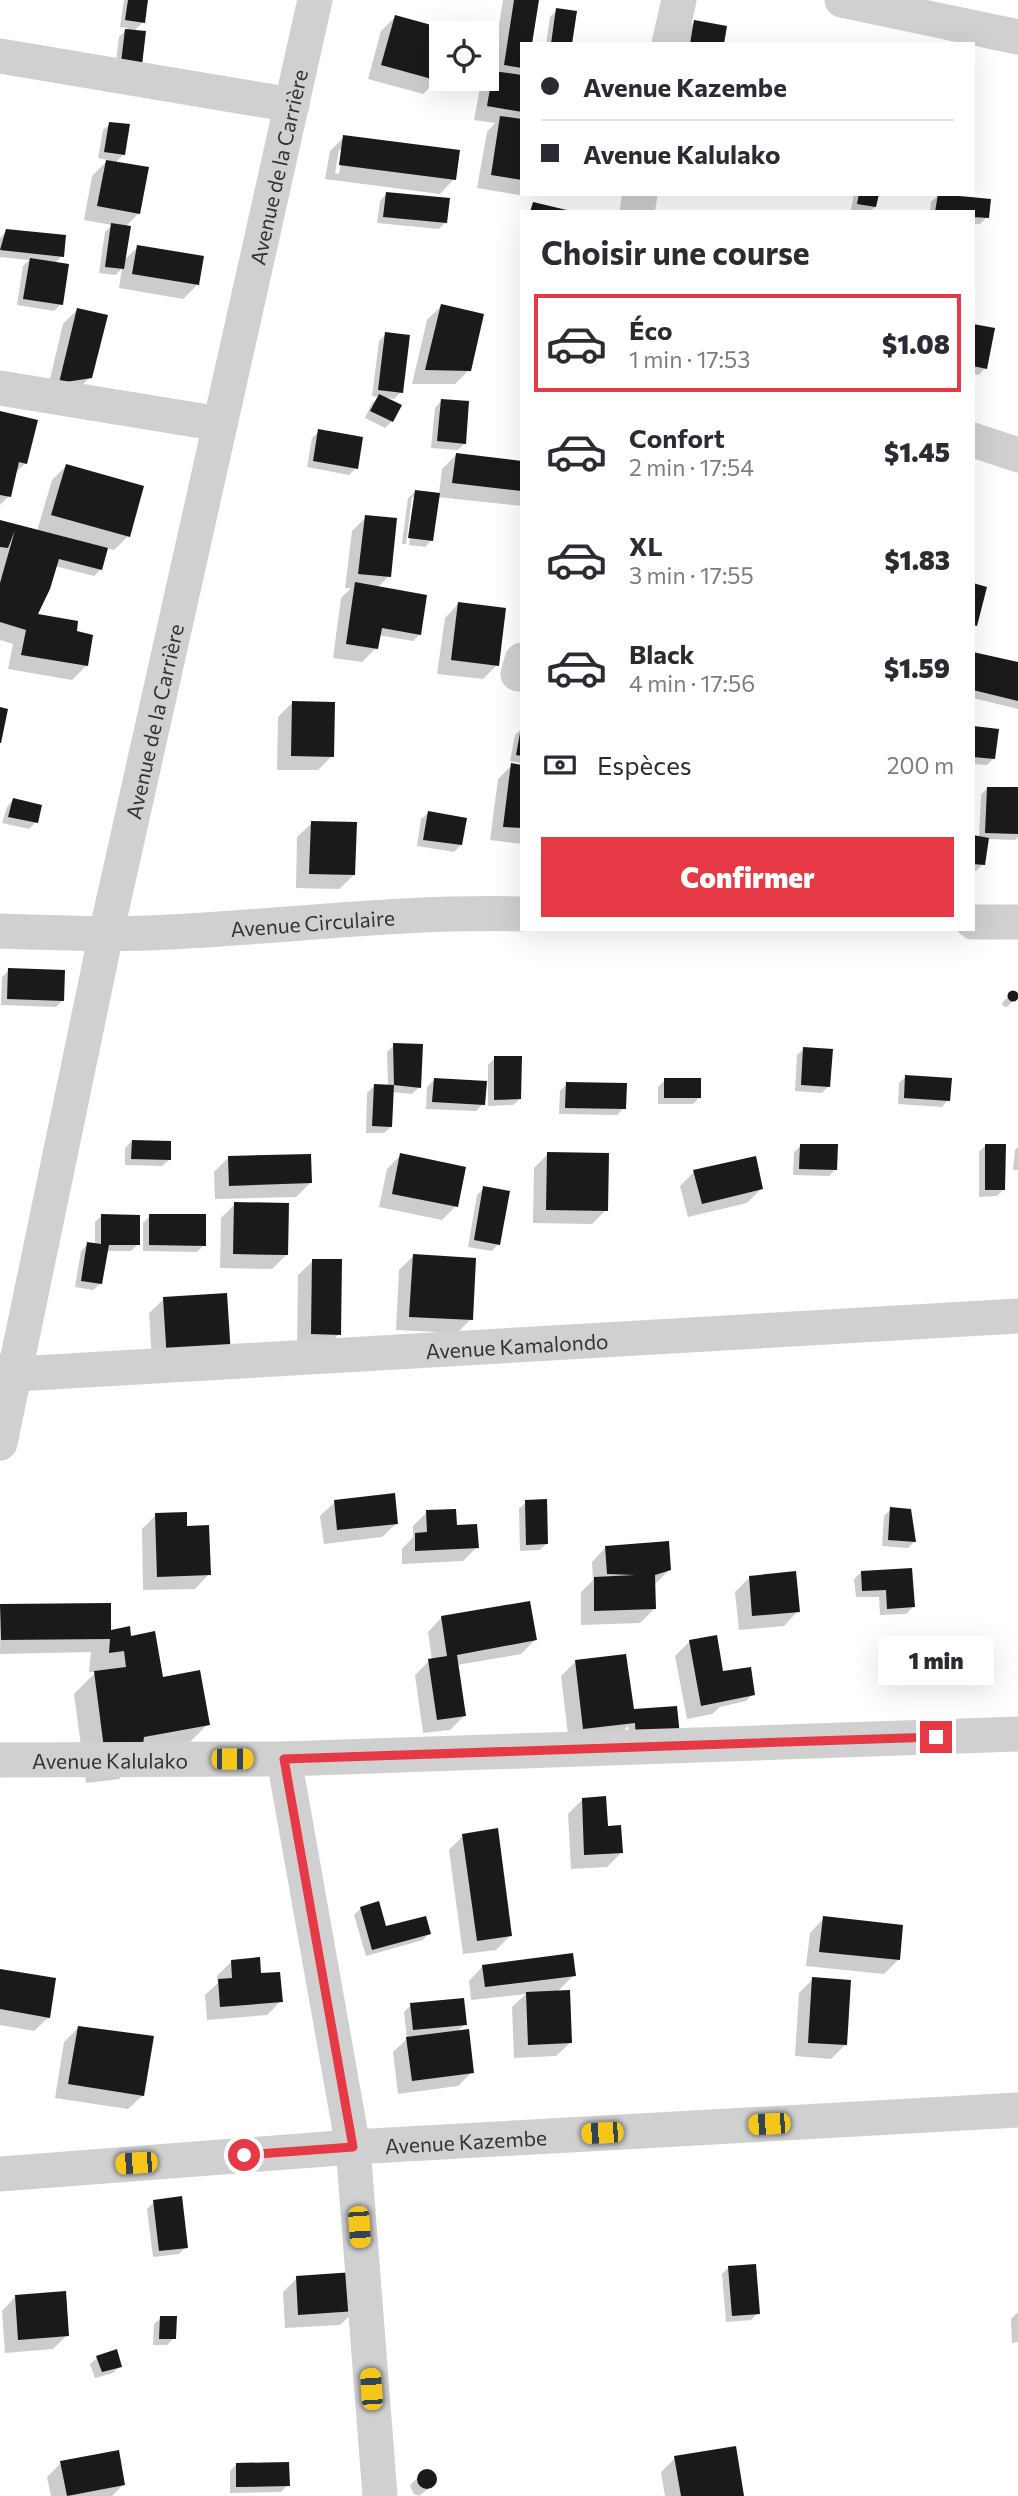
<!DOCTYPE html>
<html lang="fr">
<head>
<meta charset="utf-8">
<style>
	body { margin:0; font-family:Commissioner,sans-serif; background:#f2f2f3; color:#2b2b33; height:100vh; display:flex; flex-direction:column; font-size:26px; white-space:nowrap }
	* { box-sizing:border-box; margin:0 }
	p { font-size:23px; color:#7c7c81 }
	.icon { flex:none; width:38px; height:38px; fill:none; stroke:currentColor; stroke-width:2; stroke-linecap:round; stroke-linejoin:round }
	.map { position:relative; flex:1; overflow:hidden }
	.sheet { position:absolute; left:520px; top:210px; width:455px; height:721px; display:flex; flex-direction:column; background:#fff; border-radius:0px; box-shadow:0 7px 28px #0002 }
	.sheet>* { flex:none }
	.banner { position:absolute; left:520px; top:42px; width:455px; height:154px; border-radius:0px; box-shadow:0 7px 28px #0002; display:grid; align-content:center; height:154px; padding:0 21px; background:#fff }
	.fabs { position:absolute; left:429px; top:21px; display:grid; gap:14px }
	.fabs a { display:grid; place-items:center; width:70px; height:70px; border-radius:0px; background:#fff; box-shadow:0 7px 28px #0002; font-size:35px }
	.end { position:absolute; width:32px; height:32px; margin:-16px; border:9px solid #e63946; background:#fff; box-shadow:0 0 0 4px #fff }
	.from { border-radius:50% }
	.bubble { position:absolute; height:49px; border-radius:0px; background:#fff; box-shadow:0 7px 28px #0002; font-size:23px; font-weight:800; line-height:49px; text-align:center }
	.car { position:absolute; width:21px; height:42px; margin:-21px -10px; border-radius:9px; box-shadow:0 0 5px 2px #0007; background:linear-gradient(#f5c518 24%,#345 0 40%,#f5c518 0 76%,#345 0 86%,#f5c518 0) }
	.banner b { display:flex; align-items:center; gap:24px; height:66px; font-size:26px }
	.banner b+b { border-top:2px solid #e1e1e2 }
	.banner i { width:18px; height:18px; background:#2b2b33 }
	ul { padding:0; list-style:none }
	li { display:flex; align-items:center; gap:21px; height:98px; margin:0 14px 10px; padding:0 7px; border:4px solid transparent; border-radius:0px }
	li div { flex:1 }
	li b { display:block; font-size:26px }
	li em { font-style:normal; font-weight:800 }
	li.current { border-color:#e63946 }
	li>.icon { width:63px; height:63px; stroke-width:1.5 }
	h2 { padding:0 21px; font-size:32px; line-height:84px }
	.pay { display:flex; align-items:center; gap:18px; height:77px; padding:0 21px; font-size:26px }
	.pay p { margin-inline-start:auto }
	.button { display:flex; gap:14px; margin-top:auto; padding:14px 21px }
	.button a { flex:1; height:80px; border-radius:0px; background:#e63946; color:#fff; font-size:28px; font-weight:800; line-height:80px; text-align:center }
	.map>svg:first-child { display:block }
	.shadow { fill:#0003; fill-rule:evenodd }
	.building { fill:#1a1a1a }
	.lines { fill:none; stroke-linecap:round; stroke-linejoin:round }
	.minor { stroke:#d0d0d0; stroke-width:35 }
	.route { stroke:#e63946; stroke-width:9 }
	.labels { text-anchor:middle; dominant-baseline:central; stroke-width:7; stroke-linejoin:round; paint-order:stroke }
	.street-label { font-size:21px; fill:#333; stroke:#fff }
</style>
</head>
<body>
<div class="map">
<svg width="1018" height="2496" viewBox="0 0 1018 2496">
	<rect width="100%" height="100%" fill="#fff"/>
	<g class="shadow">
		<path d="M124 0H147L143 22 134 31 114 77 119 37 128 28 120 27Z"/>
		<path d="M503 0H537L522 44V72L517 77H522V193L519 195 477 188 487 132 495 123 474 120 480 87 491 75Z"/>
		<path d="M557 10 570 44H546L550 17Z"/>
		<path d="M395 17 451 32 441 33V67L437 80 423 94 368 79 381 31Z"/>
		<path d="M694 22 722 44H685L688 29Z"/>
		<path d="M110 124 124 154 115 163 139 213 125 227 123 261 138 247 198 284 183 299 119 288 122 268 116 275 99 273 105 232 112 225 84 220 92 176 108 160 98 158 103 130Z"/>
		<path d="M344 137 454 179 440 194 325 179 330 151ZM339 150H343L339 174 335 173Z"/>
		<path d="M386 194 446 222 439 229 377 223 380 201Z"/>
		<path d="M854 194H877L875 207 869 212 851 210Z"/>
		<path d="M938 196 987 217 980 224H973V212H930L931 202Z"/>
		<path d="M7 231 62 256 55 263 61 304 54 311 17 305 23 266 29 260 0 257V238Z"/>
		<path d="M441 306 469 370 455 384H412L427 320Z"/>
		<path d="M77 310 90 377 76 392 46 396 63 324Z"/>
		<path d="M973 325 985 368 979 375 973 374Z"/>
		<path d="M386 334 401 392 394 399 382 397 392 421 385 428 365 418 372 403 379 397 372 396 379 341Z"/>
		<path d="M441 401 465 443 458 450 431 448 435 408Z"/>
		<path d="M0 413 26 463 14 474 9 496 0 505Z"/>
		<path d="M319 431 356 468 349 475 307 467 312 438Z"/>
		<path d="M456 455 522 462V506L437 497 432 540 425 547 409 545 415 497H412L406 544H402L408 498 415 492 439 494 442 469Z"/>
		<path d="M66 466 128 536 114 550 106 548 101 569 94 576 55 566 35 616 75 633 86 666 72 680 8 669 13 644 0 640V522L37 531 52 480Z"/>
		<path d="M366 517 389 576 377 588 420 634 413 641 378 635 376 648 362 662 333 658 341 598 351 588H345L352 531Z"/>
		<path d="M459 603 497 665 483 679 437 674 445 618Z"/>
		<path d="M973 653 1018 664V709L973 698Z"/>
		<path d="M292 703 332 756 318 770H277L278 717Z"/>
		<path d="M522 728V844L490 840 498 779 512 765 521 766V763L510 761 515 735Z"/>
		<path d="M973 728 993 759 987 765 973 764Z"/>
		<path d="M987 788 1018 789V837L1015 840 987 839 983 864 976 871H973V837L979 838 981 795Z"/>
		<path d="M13 800 36 822 29 829 2 823 7 807Z"/>
		<path d="M428 813 461 845 454 852 417 846 421 819Z"/>
		<path d="M312 823 354 875 339 889 296 888 297 837Z"/>
		<path d="M9 970 63 1000 56 1007 1 1005 2 977Z"/>
		<path d="M1013 992 1017 994 1014 1000 1007 1007 1003 1006 1002 1003Z"/>
		<path d="M394 1045 419 1087 412 1094 392 1092 391 1127 384 1133H366L367 1093 374 1086H388L387 1052Z"/>
		<path d="M804 1049 829 1086 822 1093 795 1091 797 1055Z"/>
		<path d="M495 1058 520 1099 513 1105 488 1106V1065Z"/>
		<path d="M906 1077 948 1100 942 1107 898 1104 899 1083Z"/>
		<path d="M434 1080 483 1104 476 1111 426 1109 427 1087Z"/>
		<path d="M665 1080 700 1097 693 1104H658V1087Z"/>
		<path d="M567 1084 624 1108 617 1115 559 1114 560 1091Z"/>
		<path d="M132 1141 169 1160 162 1166 125 1165V1148Z"/>
		<path d="M986 1145 1004 1189 997 1196 979 1197V1152Z"/>
		<path d="M801 1146 836 1169 829 1176 793 1175 794 1152Z"/>
		<path d="M1018 1147V1170H1013L1015 1150Z"/>
		<path d="M548 1154 606 1210 592 1224 533 1223 534 1168Z"/>
		<path d="M401 1155 456 1206 442 1220 379 1207 387 1169Z"/>
		<path d="M228 1158 310 1183 296 1197 215 1199 214 1172Z"/>
		<path d="M694 1172 761 1189 747 1203 688 1217 680 1186Z"/>
		<path d="M484 1188 498 1244 492 1251 468 1247 477 1195Z"/>
		<path d="M235 1204 286 1255 272 1269 220 1268 221 1218Z"/>
		<path d="M102 1215 138 1244 131 1251H106L100 1284 93 1290 75 1287 81 1251 88 1244 95 1245V1222Z"/>
		<path d="M150 1216 204 1245 197 1252 143 1251V1223Z"/>
		<path d="M413 1256 471 1319 457 1333 396 1330 399 1270Z"/>
		<path d="M313 1261 339 1334 325 1348H297L298 1275Z"/>
		<path d="M164 1299 229 1355 153 1374 149 1313Z"/>
		<path d="M335 1502 397 1523 382 1537 324 1544 320 1516Z"/>
		<path d="M526 1502 547 1543 540 1550 520 1551 519 1509Z"/>
		<path d="M891 1509 915 1541 908 1548 882 1546 884 1516Z"/>
		<path d="M427 1512 455 1527 477 1547 463 1561 402 1564V1549L413 1537V1526Z"/>
		<path d="M156 1515 185 1527 209 1574 195 1589 143 1590 142 1529Z"/>
		<path d="M606 1547 669 1570 655 1584 654 1609 640 1623 581 1625V1592L593 1580 592 1562Z"/>
		<path d="M861 1572 913 1607 906 1614 880 1615 879 1597H856L854 1579Z"/>
		<path d="M750 1577 798 1611 784 1626 739 1630 735 1592Z"/>
		<path d="M1 1606 108 1635 130 1638 162 1679 208 1724 187 1745 140 1758 119 1779 86 1783 74 1694 96 1672H89L91 1652 0 1654Z"/>
		<path d="M442 1617 535 1640 521 1654 457 1665 464 1716 450 1730 423 1733 415 1675 429 1661 432 1660 428 1632Z"/>
		<path d="M690 1641 722 1673 753 1694 746 1701 720 1707 712 1714 687 1719 675 1656Z"/>
		<path d="M575 1662 631 1714 676 1707 630 1746 628 1726 618 1737 569 1743 561 1676Z"/>
		<path d="M582 1800 621 1853 607 1867 571 1869 568 1814Z"/>
		<path d="M463 1836 511 1935 496 1950 463 1954 449 1850Z"/>
		<path d="M361 1908 385 1928 429 1933 423 1940 366 1956 354 1915Z"/>
		<path d="M824 1918 898 1960 884 1974 806 1966 810 1933Z"/>
		<path d="M231 1962 259 1975 281 2001 267 2015 207 2020 205 1995 218 1983 217 1976Z"/>
		<path d="M483 1966 574 1975 557 1992 571 2042 556 2056 514 2058 512 2007 526 1994 471 2000 469 1981Z"/>
		<path d="M0 1971 49 2017 34 2031 0 2025Z"/>
		<path d="M813 1979 846 2044 831 2059 795 2056 799 1993Z"/>
		<path d="M411 2005 465 2024 457 2032 472 2072 458 2086 398 2094 393 2052 407 2039 404 2012Z"/>
		<path d="M78 2028 143 2095 128 2109 55 2098 64 2042Z"/>
		<path d="M154 2202 186 2247 179 2254 153 2257 147 2209Z"/>
		<path d="M729 2267 758 2313 751 2320 726 2322 722 2274Z"/>
		<path d="M297 2278 355 2311 340 2325 285 2328 283 2292Z"/>
		<path d="M16 2296 67 2335 53 2349 5 2353 2 2311Z"/>
		<path d="M1018 2312V2342L1012 2343 1011 2319Z"/>
		<path d="M161 2318 174 2338 167 2345H153L154 2324Z"/>
		<path d="M97 2358 120 2366 113 2373 95 2378 90 2364Z"/>
		<path d="M675 2458 742 2496H665L661 2472Z"/>
		<path d="M61 2463 123 2485 112 2496H51L47 2477Z"/>
		<path d="M237 2464 288 2485 281 2492 230 2493V2471Z"/>
		<path d="M426 2471 431 2472 435 2479 434 2484 419 2496 414 2494 410 2486 413 2482Z"/>
	</g>
	<g class="building">
		<path d="M128 0H148L145 23 125 20Z"/>
		<path d="M514 0H539L532 44H522V68L504 65Z"/>
		<path d="M556 8 577 11 572 44H551Z"/>
		<path d="M395 15 453 31 452 33H441V73L439 81 381 65Z"/>
		<path d="M694 20 727 26 724 44H690Z"/>
		<path d="M125 29 146 31 141 74 120 71Z"/>
		<path d="M493 71 522 75V112L487 106Z"/>
		<path d="M500 116 522 119V180L491 175Z"/>
		<path d="M109 122 130 124 125 155 104 152Z"/>
		<path d="M343 135 460 150 456 180 339 165Z"/>
		<path d="M106 160 149 167 140 214 97 206Z"/>
		<path d="M386 192 450 198 447 223 383 217Z"/>
		<path d="M859 194H879L876 207 857 204Z"/>
		<path d="M938 194 991 199 989 218 973 217V212H935Z"/>
		<path d="M533 202 571 211V212H530Z"/>
		<path d="M111 223 131 226 124 269 105 267Z"/>
		<path d="M6 229 66 235 64 257 0 250Z"/>
		<path d="M137 245 204 256 199 285 132 274Z"/>
		<path d="M30 258 69 264 63 305 23 299Z"/>
		<path d="M441 304 484 314 471 371 425 370Z"/>
		<path d="M77 308 108 315 92 378 59 383Z"/>
		<path d="M973 324 995 328 987 369 973 366Z"/>
		<path d="M385 332 410 335 403 393 378 390Z"/>
		<path d="M379 394 402 405 393 422 370 411Z"/>
		<path d="M441 399 469 401 466 444 437 441Z"/>
		<path d="M0 411 38 420 27 464 19 462 11 497 0 495Z"/>
		<path d="M318 429 363 437 358 469 313 461Z"/>
		<path d="M456 453 522 461V491L452 483Z"/>
		<path d="M66 464 144 486 130 537 51 515Z"/>
		<path d="M415 490 440 493 433 541 408 538Z"/>
		<path d="M365 515 397 518 391 577 358 574Z"/>
		<path d="M0 520 108 548 102 570 59 559 50 589 38 614 78 621 77 631 93 635 88 666 21 655 26 630 0 622V583L15 530 8 548 0 547Z"/>
		<path d="M355 582 427 595 421 635 382 628 378 649 346 644Z"/>
		<path d="M973 583 987 587 977 626 973 625Z"/>
		<path d="M458 602 506 608 499 666 451 660Z"/>
		<path d="M973 652 1018 662V701L973 690Z"/>
		<path d="M292 701 335 702 334 757 291 756Z"/>
		<path d="M0 707 8 709 1 743H0Z"/>
		<path d="M973 726 999 729 995 759 973 757Z"/>
		<path d="M520 733H522V756L516 755Z"/>
		<path d="M511 763 522 765V828L503 827Z"/>
		<path d="M987 787H1018V834L985 833Z"/>
		<path d="M13 798 42 805 38 823 8 817Z"/>
		<path d="M428 811 467 818 462 845 423 840Z"/>
		<path d="M311 821 357 822 355 875 309 874Z"/>
		<path d="M973 835 989 838 985 865 973 864Z"/>
		<path d="M8 968 65 970 64 1001 7 999Z"/>
		<circle cx="1013" cy="996" r="5.5"/>
		<path d="M393 1043 423 1044 421 1088 394 1085Z"/>
		<path d="M803 1047 833 1049 830 1087 801 1085Z"/>
		<path d="M494 1056H522L521 1099 494 1100Z"/>
		<path d="M905 1075 952 1078 950 1101 904 1098Z"/>
		<path d="M434 1078 487 1081 485 1105 432 1102Z"/>
		<rect x="664" y="1078" width="37" height="20"/>
		<path d="M566 1082 627 1083 626 1109 565 1108Z"/>
		<path d="M374 1084 394 1085 392 1127 372 1126Z"/>
		<path d="M132 1140 171 1141V1160L131 1159Z"/>
		<path d="M800 1144H838L837 1170 799 1169Z"/>
		<path d="M985 1144H1006L1005 1190H985Z"/>
		<path d="M547 1152 609 1153 608 1211 546 1210Z"/>
		<path d="M400 1153 466 1167 458 1207 392 1194Z"/>
		<path d="M311 1154 312 1183 229 1186 228 1156Z"/>
		<path d="M756 1156 763 1189 702 1204 693 1170Z"/>
		<path d="M483 1186 510 1191 500 1245 474 1240Z"/>
		<path d="M234 1202 289 1203 288 1255 233 1254Z"/>
		<path d="M101 1214 140 1215V1245H109L102 1284 81 1281 87 1242 101 1244Z"/>
		<path d="M149 1214H206V1246L149 1245Z"/>
		<path d="M413 1254 476 1258 473 1320 409 1317Z"/>
		<path d="M312 1259H342L341 1335 311 1334Z"/>
		<path d="M227 1293 231 1356 167 1361 163 1297Z"/>
		<path d="M395 1493 398 1524 337 1530 334 1500Z"/>
		<path d="M547 1499 548 1544 526 1545 525 1500Z"/>
		<path d="M890 1507 911 1509 916 1542 888 1540Z"/>
		<path d="M456 1509 457 1525 477 1524 479 1548 415 1551V1533L427 1532 426 1510Z"/>
		<path d="M187 1512V1526L209 1525 211 1575 157 1577 155 1513Z"/>
		<path d="M669 1541 671 1570 655 1575 656 1609 594 1611V1577L635 1575 607 1574 605 1546Z"/>
		<path d="M912 1568 915 1607 887 1609 886 1590 862 1591 861 1571Z"/>
		<path d="M796 1571 800 1612 752 1616 749 1576Z"/>
		<path d="M530 1601 537 1640 457 1655 466 1716 437 1720 428 1659 447 1656 441 1616Z"/>
		<path d="M111 1603V1630L130 1626 131 1636 155 1631 163 1677 200 1670 210 1725 144 1737 141 1759 106 1764 94 1671 126 1667 124 1651 109 1653 110 1639 1 1640 0 1604Z"/>
		<path d="M717 1635 723 1671 751 1667 755 1695 701 1706 689 1640Z"/>
		<path d="M626 1654 634 1709 677 1706 680 1736 636 1740 635 1723 583 1729 575 1660Z"/>
		<path d="M606 1796 608 1826 621 1825 623 1853 584 1855 582 1798Z"/>
		<path d="M498 1828 512 1936 477 1941 462 1834Z"/>
		<path d="M379 1901 386 1926 426 1916 431 1934 372 1950 360 1907Z"/>
		<path d="M823 1916 903 1925 900 1960 819 1952Z"/>
		<path d="M573 1953 576 1976 485 1987 482 1965Z"/>
		<path d="M260 1957 261 1973 280 1972 283 2002 220 2007 218 1979 232 1978 231 1960Z"/>
		<path d="M0 1969 56 1978 50 2018 0 2009Z"/>
		<path d="M812 1977 851 1980 847 2045 808 2043Z"/>
		<path d="M570 1990 572 2043 528 2045 526 1992Z"/>
		<path d="M464 1998 467 2025 413 2030 410 2003Z"/>
		<path d="M78 2026 154 2036 144 2096 68 2084Z"/>
		<path d="M469 2029 474 2073 412 2081 406 2037Z"/>
		<path d="M182 2196 188 2248 159 2251 153 2200Z"/>
		<path d="M756 2264 760 2314 732 2316 728 2266Z"/>
		<path d="M354 2272 356 2311 298 2315 296 2276Z"/>
		<path d="M66 2291 69 2336 18 2340 15 2295Z"/>
		<path d="M160 2316H177L176 2339H159Z"/>
		<path d="M117 2349 122 2367 102 2372 96 2356Z"/>
		<path d="M736 2446 744 2496H681L674 2456Z"/>
		<path d="M119 2450 125 2485 67 2496 60 2461Z"/>
		<path d="M289 2462 290 2486 236 2487V2463Z"/>
		<circle cx="427" cy="2479" r="10"/>
	</g>
	<g class="lines">
		<g class="minor">
			<path d="M842 0 1018 37"/>
			<path d="M669 44 679 0"/>
			<path d="M0 56 292 105"/>
			<path d="M637 212 640 194"/>
			<path d="M0 388 220 424"/>
			<path d="M973 440 1018 455"/>
			<path d="M518 674 522 660"/>
			<path d="M973 922H1018"/>
			<path id="s1" d="M0 931C57 933 114 935 170 932 288 926 404 911 522 914"/>
			<path id="s2" d="M0 1371 16 1374 1018 1316"/>
			<path id="s3" d="M0 1443 106 934 315 0"/>
			<path d="M284 1759 353 2147 380 2496"/>
			<path id="s4" d="M0 1760 284 1759 1018 1734"/>
			<path id="s5" d="M0 2174 353 2147 1018 2110"/>
		</g>
	</g>
	<g class="lines">
		<path class="route" d="M244 2155 353 2147 284 1759 936 1737"/>
	</g>
	<g class="labels">
		<g class="street-label">
			<text stroke="none"><textPath href="#s3" startOffset="1306">Avenue de la Carrière</textPath></text>
			<text stroke="none"><textPath href="#s3" startOffset="738">Avenue de la Carrière</textPath></text>
			<text stroke="none"><textPath href="#s1" startOffset="313">Avenue Circulaire</textPath></text>
			<text stroke="none"><textPath href="#s2" startOffset="518">Avenue Kamalondo</textPath></text>
			<text stroke="none"><textPath href="#s4" startOffset="110">Avenue Kalulako</textPath></text>
			<text stroke="none"><textPath href="#s5" startOffset="467">Avenue Kazembe</textPath></text>
		</g>
	</g>
</svg>
<div class="fabs">
<a><svg class="icon" aria-label="locate" viewBox="0 0 24 24"><circle cx="12" cy="12" r="6"/><path d="M12 2v4M12 18v4M2 12h4M18 12h4"/></svg></a>
</div>
<i class="end from" style="left:244px;top:2155px"></i>
<i class="end" style="left:936px;top:1737px"></i>
<div class="bubble" style="left:878px;top:1636px;width:116px">1 min</div>
<i class="car" style="left:232px;top:1759px;rotate:90deg"></i>
<i class="car" style="left:769px;top:2124px;rotate:267deg"></i>
<i class="car" style="left:602px;top:2133px;rotate:267deg"></i>
<i class="car" style="left:136px;top:2163px;rotate:266deg"></i>
<i class="car" style="left:359px;top:2227px;rotate:176deg"></i>
<i class="car" style="left:371px;top:2389px;rotate:356deg"></i>
<div class="banner">
<b><i class="from"></i>Avenue Kazembe</b>
<b><i></i>Avenue Kalulako</b>
</div>
<section class="sheet">
<h2>Choisir une course</h2>
<ul>
<li class="current"><svg class="icon" aria-label="car" viewBox="0 0 24 24"><path d="M5 17H2v-5l4-1 3-4h7l3 4 3 1v5h-3M9 17h6M6 11h13"/><circle cx="7" cy="17" r="2"/><circle cx="17" cy="17" r="2"/></svg><div><b>Éco</b><p>1 min · 17:53</p></div><em>$1.08</em></li>
<li><svg class="icon" aria-label="car" viewBox="0 0 24 24"><path d="M5 17H2v-5l4-1 3-4h7l3 4 3 1v5h-3M9 17h6M6 11h13"/><circle cx="7" cy="17" r="2"/><circle cx="17" cy="17" r="2"/></svg><div><b>Confort</b><p>2 min · 17:54</p></div><em>$1.45</em></li>
<li><svg class="icon" aria-label="car" viewBox="0 0 24 24"><path d="M5 17H2v-5l4-1 3-4h7l3 4 3 1v5h-3M9 17h6M6 11h13"/><circle cx="7" cy="17" r="2"/><circle cx="17" cy="17" r="2"/></svg><div><b>XL</b><p>3 min · 17:55</p></div><em>$1.83</em></li>
<li><svg class="icon" aria-label="car" viewBox="0 0 24 24"><path d="M5 17H2v-5l4-1 3-4h7l3 4 3 1v5h-3M9 17h6M6 11h13"/><circle cx="7" cy="17" r="2"/><circle cx="17" cy="17" r="2"/></svg><div><b>Black</b><p>4 min · 17:56</p></div><em>$1.59</em></li>
</ul>
<div class="pay"><svg class="icon" aria-label="cash" viewBox="0 0 24 24"><path d="M3 7h18v10H3z"/><circle cx="12" cy="12" r="2"/></svg>Espèces<p>200 m</p></div>
<div class="button"><a>Confirmer</a></div>
</section>
</div>
</body>
</html>
